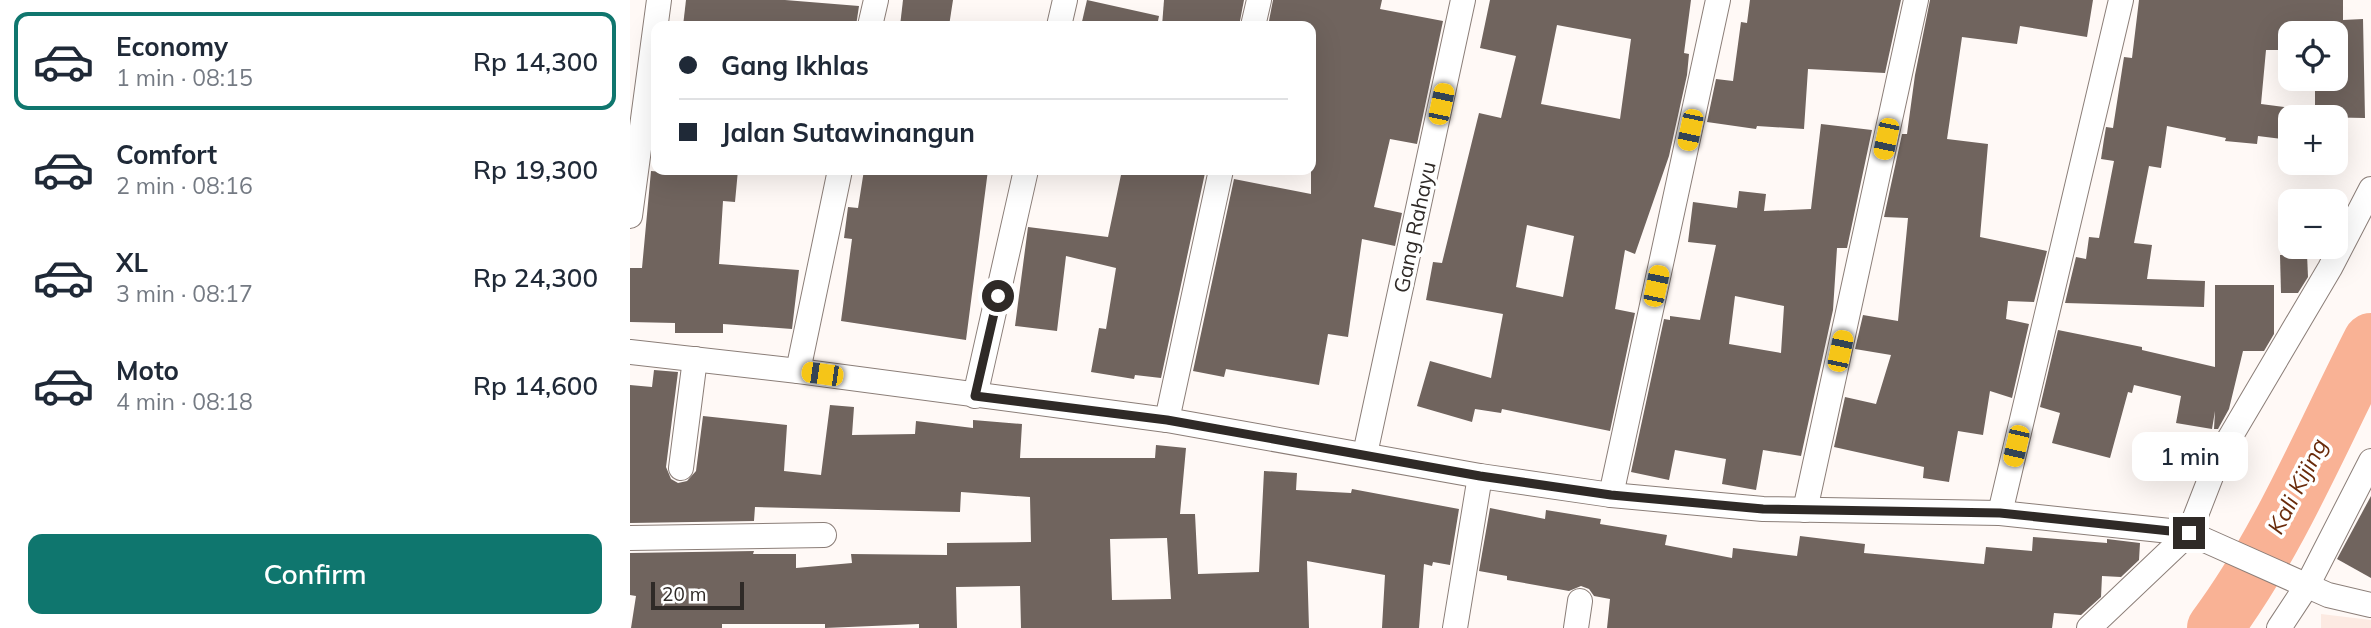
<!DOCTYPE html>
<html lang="en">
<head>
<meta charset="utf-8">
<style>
	body { margin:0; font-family:Mulish,sans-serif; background:#f2f2f3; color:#1f2937; height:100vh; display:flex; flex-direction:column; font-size:26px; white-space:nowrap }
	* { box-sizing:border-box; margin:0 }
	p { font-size:23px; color:#747a83 }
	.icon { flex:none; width:38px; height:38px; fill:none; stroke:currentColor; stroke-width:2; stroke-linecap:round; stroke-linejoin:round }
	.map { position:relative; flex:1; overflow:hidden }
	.panel { display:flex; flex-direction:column; background:#fff; width:630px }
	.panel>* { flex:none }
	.guide { position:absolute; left:21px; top:21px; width:665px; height:154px; border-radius:14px; box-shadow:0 7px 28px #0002; display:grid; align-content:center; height:154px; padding:0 28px; background:#fff }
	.buttons { position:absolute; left:1648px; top:21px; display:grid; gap:14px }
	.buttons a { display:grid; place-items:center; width:70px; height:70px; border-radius:14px; background:#fff; box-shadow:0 7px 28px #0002; font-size:35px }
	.scale { position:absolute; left:21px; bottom:18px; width:93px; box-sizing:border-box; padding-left:7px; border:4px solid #2f2a27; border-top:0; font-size:19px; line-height:24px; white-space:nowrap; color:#2f2a27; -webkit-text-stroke:5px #fff; paint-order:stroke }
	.end { position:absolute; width:32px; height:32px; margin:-16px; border:9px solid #2f2a27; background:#fff; box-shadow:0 0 0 4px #fff }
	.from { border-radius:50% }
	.bubble { position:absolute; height:49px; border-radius:14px; background:#fff; box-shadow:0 7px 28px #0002; font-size:23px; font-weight:600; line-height:49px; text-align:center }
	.car { position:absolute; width:21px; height:42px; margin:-21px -10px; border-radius:9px; box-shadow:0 0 5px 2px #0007; background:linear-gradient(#f5c518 24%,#345 0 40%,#f5c518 0 76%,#345 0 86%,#f5c518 0) }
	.guide b { display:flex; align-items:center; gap:24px; height:66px; font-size:26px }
	.guide b+b { border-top:2px solid #e0e1e3 }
	.guide i { width:18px; height:18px; background:#1f2937 }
	ul { padding:12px 0 0; list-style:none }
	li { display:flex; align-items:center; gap:21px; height:98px; margin:0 14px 10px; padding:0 14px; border:4px solid transparent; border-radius:14px }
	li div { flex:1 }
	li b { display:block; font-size:26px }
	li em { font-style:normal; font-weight:600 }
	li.current { border-color:#0f766e }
	li>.icon { width:63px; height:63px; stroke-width:1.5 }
	.action { display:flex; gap:14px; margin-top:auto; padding:14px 28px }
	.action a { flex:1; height:80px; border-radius:14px; background:#0f766e; color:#fff; font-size:28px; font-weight:600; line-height:80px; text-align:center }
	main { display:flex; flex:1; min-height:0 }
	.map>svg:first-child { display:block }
	.built { fill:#fceae2 }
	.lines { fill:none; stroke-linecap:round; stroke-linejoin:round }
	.river { stroke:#f9b295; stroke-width:56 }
	.building { fill:#70645e; fill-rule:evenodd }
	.minor-casing { stroke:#8b7e78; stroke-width:26 }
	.minor { stroke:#fff; stroke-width:24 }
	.route { stroke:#2f2a27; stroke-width:9 }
	.labels { text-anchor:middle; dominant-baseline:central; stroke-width:7; stroke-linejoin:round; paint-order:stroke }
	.street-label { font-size:21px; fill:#2f2a27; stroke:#fff }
	.water-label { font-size:23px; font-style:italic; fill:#692b0b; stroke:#fff }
</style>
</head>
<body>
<main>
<section class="panel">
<ul>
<li class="current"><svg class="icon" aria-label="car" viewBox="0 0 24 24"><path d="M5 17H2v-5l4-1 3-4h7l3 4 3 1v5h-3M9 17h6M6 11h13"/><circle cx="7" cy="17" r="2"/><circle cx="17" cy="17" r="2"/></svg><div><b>Economy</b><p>1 min · 08:15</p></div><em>Rp 14,300</em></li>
<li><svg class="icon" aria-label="car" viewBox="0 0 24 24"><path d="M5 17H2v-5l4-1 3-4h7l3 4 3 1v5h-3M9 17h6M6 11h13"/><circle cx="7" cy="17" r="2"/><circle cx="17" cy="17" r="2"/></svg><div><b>Comfort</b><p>2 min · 08:16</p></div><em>Rp 19,300</em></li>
<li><svg class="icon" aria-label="car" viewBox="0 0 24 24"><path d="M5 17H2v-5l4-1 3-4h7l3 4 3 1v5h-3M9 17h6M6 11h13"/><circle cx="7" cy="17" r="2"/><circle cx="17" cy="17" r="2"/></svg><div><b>XL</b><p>3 min · 08:17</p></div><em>Rp 24,300</em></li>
<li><svg class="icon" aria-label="car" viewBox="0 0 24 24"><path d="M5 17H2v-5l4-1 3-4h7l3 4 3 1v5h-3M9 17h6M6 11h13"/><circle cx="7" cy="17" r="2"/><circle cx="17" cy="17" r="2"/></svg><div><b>Moto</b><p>4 min · 08:18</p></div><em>Rp 14,600</em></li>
</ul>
<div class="action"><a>Confirm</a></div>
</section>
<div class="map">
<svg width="1741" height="628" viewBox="0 0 1741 628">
	<rect width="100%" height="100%" fill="#fff9f6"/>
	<path class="built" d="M1691 614 1741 620V628H1691Z"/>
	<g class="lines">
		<path class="river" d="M1585 628C1648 544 1693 435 1741 341"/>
	</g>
	<g class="building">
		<path d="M56 0H155L229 6 226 26H53Z"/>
		<path d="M273 0H323L319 26H270Z"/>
		<path d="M457 0 529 16 527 26H451Z"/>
		<path d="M534 0H614L609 26H532Z"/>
		<path d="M643 0H752L750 9 813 21 787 144 760 139 744 207 772 213 765 246 732 239 718 337 698 334 689 385 596 369 594 377 563 371 604 179 681 194V26H638Z"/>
		<path d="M860 0H1061L1054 53 1059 54 1057 75 1039 156 1005 254 995 250 985 309 1005 313 980 431 872 409 871 413 845 409 842 422 787 406 800 361 861 378 873 314 796 300 803 262 812 263 849 113 871 118 886 56 850 48ZM927 25 1001 39 990 119 911 104ZM897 225 944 236 933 297 886 287Z"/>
		<path d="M1120 0H1271L1255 73 1178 69 1174 129 1127 126 1126 129 1077 122 1086 79 1103 81 1111 22 1117 23Z"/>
		<path d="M1300 0H1463L1457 37 1390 26 1387 44 1332 37 1317 139 1358 144 1350 237 1417 251 1404 302 1378 301 1376 319 1399 324 1382 398 1360 391 1353 435 1328 431 1319 482 1293 478 1294 467 1204 447 1215 397 1246 404 1261 355 1225 349 1233 315 1268 321 1278 218 1254 217 1272 134H1277L1285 75Z"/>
		<path d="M1509 0H1713V20L1733 19 1735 118 1685 117V79H1706V33H1661V50H1636L1631 104 1661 108V140L1628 136 1627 144 1595 141 1596 138 1537 126 1531 168 1519 166 1504 243 1522 245 1517 279 1575 281 1574 307 1435 303 1446 257 1456 259 1459 237 1469 238 1484 161 1471 159 1474 139 1476 127 1483 128 1494 57 1502 58Z"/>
		<path d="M1191 124 1242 130 1217 248H1207L1203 310 1171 456 1133 450 1126 490 1092 484 1096 459 1045 450 1039 480 1001 472 1034 319 1040 320V316L1070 320 1086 245 1058 242 1063 202 1107 208 1109 191 1136 194 1134 211 1181 209ZM1105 296 1154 306 1151 353 1099 344Z"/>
		<path d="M46 170H108L105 202 93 201 89 264 169 270 162 329 93 324V333H45V323L0 322V268H12L21 171 46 173Z"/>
		<path d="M234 170H358L336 340 211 321 222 239 214 238 218 207 228 208Z"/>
		<path d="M492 170H557L575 173 531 378 505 375 504 379 461 372 469 328 476 329 486 268 436 256 427 331 385 326 398 227 478 237Z"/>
		<path d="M1677 254 1678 277 1668 293H1651L1650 255Z"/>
		<path d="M1585 285H1644V334L1634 351H1613L1599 409 1588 429H1584L1585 411 1582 429 1546 423 1551 396 1504 385 1502 393 1498 392 1480 458 1422 443 1430 413 1410 407 1428 330 1512 347V350L1585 367Z"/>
		<path d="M24 370 48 372 36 467 41 479 48 483 57 481 66 471 73 416 157 425 154 471 191 475 200 405 224 407 222 435 285 434 286 421 343 428V420L392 424 390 458H525L526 445 556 448 550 514H565L568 574 629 572 634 471 667 473 666 490 721 493 722 489 829 509 820 565 803 562 802 566 794 564 789 628H752L755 575 677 561 679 628H391L390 586 326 587 327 628H289V624L195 628V624H92V628H1L6 596 0 595V553L124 551 123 554H166V568L222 563 221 554 317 555V543L401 542 400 497 331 492 330 512 125 507 124 521 0 523V385L22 387ZM537 538 541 599 482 600 480 539Z"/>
		<path d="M1741 496V578L1707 559Z"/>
		<path d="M860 508 915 519 916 510 971 519 970 524 1037 535 1035 545 1102 558 1103 548 1167 556 1170 536 1235 544 1234 553 1354 564 1356 547 1402 551 1403 537 1477 543V539L1510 543 1509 560 1491 577 1472 576 1471 597 1451 615 1424 613 1422 628H977L980 599 964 596 959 589 951 586 939 591 877 580V576L849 571Z"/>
	</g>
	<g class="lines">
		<defs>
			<g id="minor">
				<path d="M240 26 246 0"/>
				<path d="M429 26 435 0"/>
				<path d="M623 26 629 0"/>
				<path d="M0 216 29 0"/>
				<path d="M0 352 168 371 537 420 850 476 981 495 1133 509 1370 513 1559 533 1698 595 1741 605"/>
				<path d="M168 371 210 170"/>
				<path d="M345 396 396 170"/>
				<path d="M537 420 591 170"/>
				<path d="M735 454 833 0"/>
				<path d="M51 468 65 359"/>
				<path d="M981 495 1088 0"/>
				<path d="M1175 510 1286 0"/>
				<path d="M1370 513 1491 0"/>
				<path d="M0 538 194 535"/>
				<path d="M825 628 850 476"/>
				<path d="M946 628 950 601"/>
				<path d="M1459 628 1559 533 1589 456 1700 268 1741 189"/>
				<path d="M1649 628 1678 584 1741 461"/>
			</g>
		</defs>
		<use href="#minor" class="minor-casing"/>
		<use href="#minor" class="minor"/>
	</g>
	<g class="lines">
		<path class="route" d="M368 296 345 396 537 420 850 476 981 495 1133 509 1370 513 1559 533"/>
	</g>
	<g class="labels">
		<g class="street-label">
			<text transform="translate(784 227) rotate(-78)">Gang Rahayu</text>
		</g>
		<g class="water-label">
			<text transform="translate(1667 486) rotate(-63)">Kali Kijing</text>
		</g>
	</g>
</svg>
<div class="buttons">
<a><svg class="icon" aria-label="locate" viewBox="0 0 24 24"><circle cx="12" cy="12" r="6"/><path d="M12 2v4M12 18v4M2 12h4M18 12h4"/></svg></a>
<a>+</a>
<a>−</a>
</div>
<div class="scale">20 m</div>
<i class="end from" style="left:368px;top:296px"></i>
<i class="end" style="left:1559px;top:533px"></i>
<div class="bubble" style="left:1502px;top:432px;width:116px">1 min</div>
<i class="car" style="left:811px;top:104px;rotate:12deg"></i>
<i class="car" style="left:1060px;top:130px;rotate:192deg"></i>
<i class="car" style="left:1256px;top:139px;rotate:192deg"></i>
<i class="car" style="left:1026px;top:286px;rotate:12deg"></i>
<i class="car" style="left:1210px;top:351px;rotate:12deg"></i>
<i class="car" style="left:192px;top:374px;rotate:278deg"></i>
<i class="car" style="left:1386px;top:446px;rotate:193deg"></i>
<div class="guide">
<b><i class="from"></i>Gang Ikhlas</b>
<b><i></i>Jalan Sutawinangun</b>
</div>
</div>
</main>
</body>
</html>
